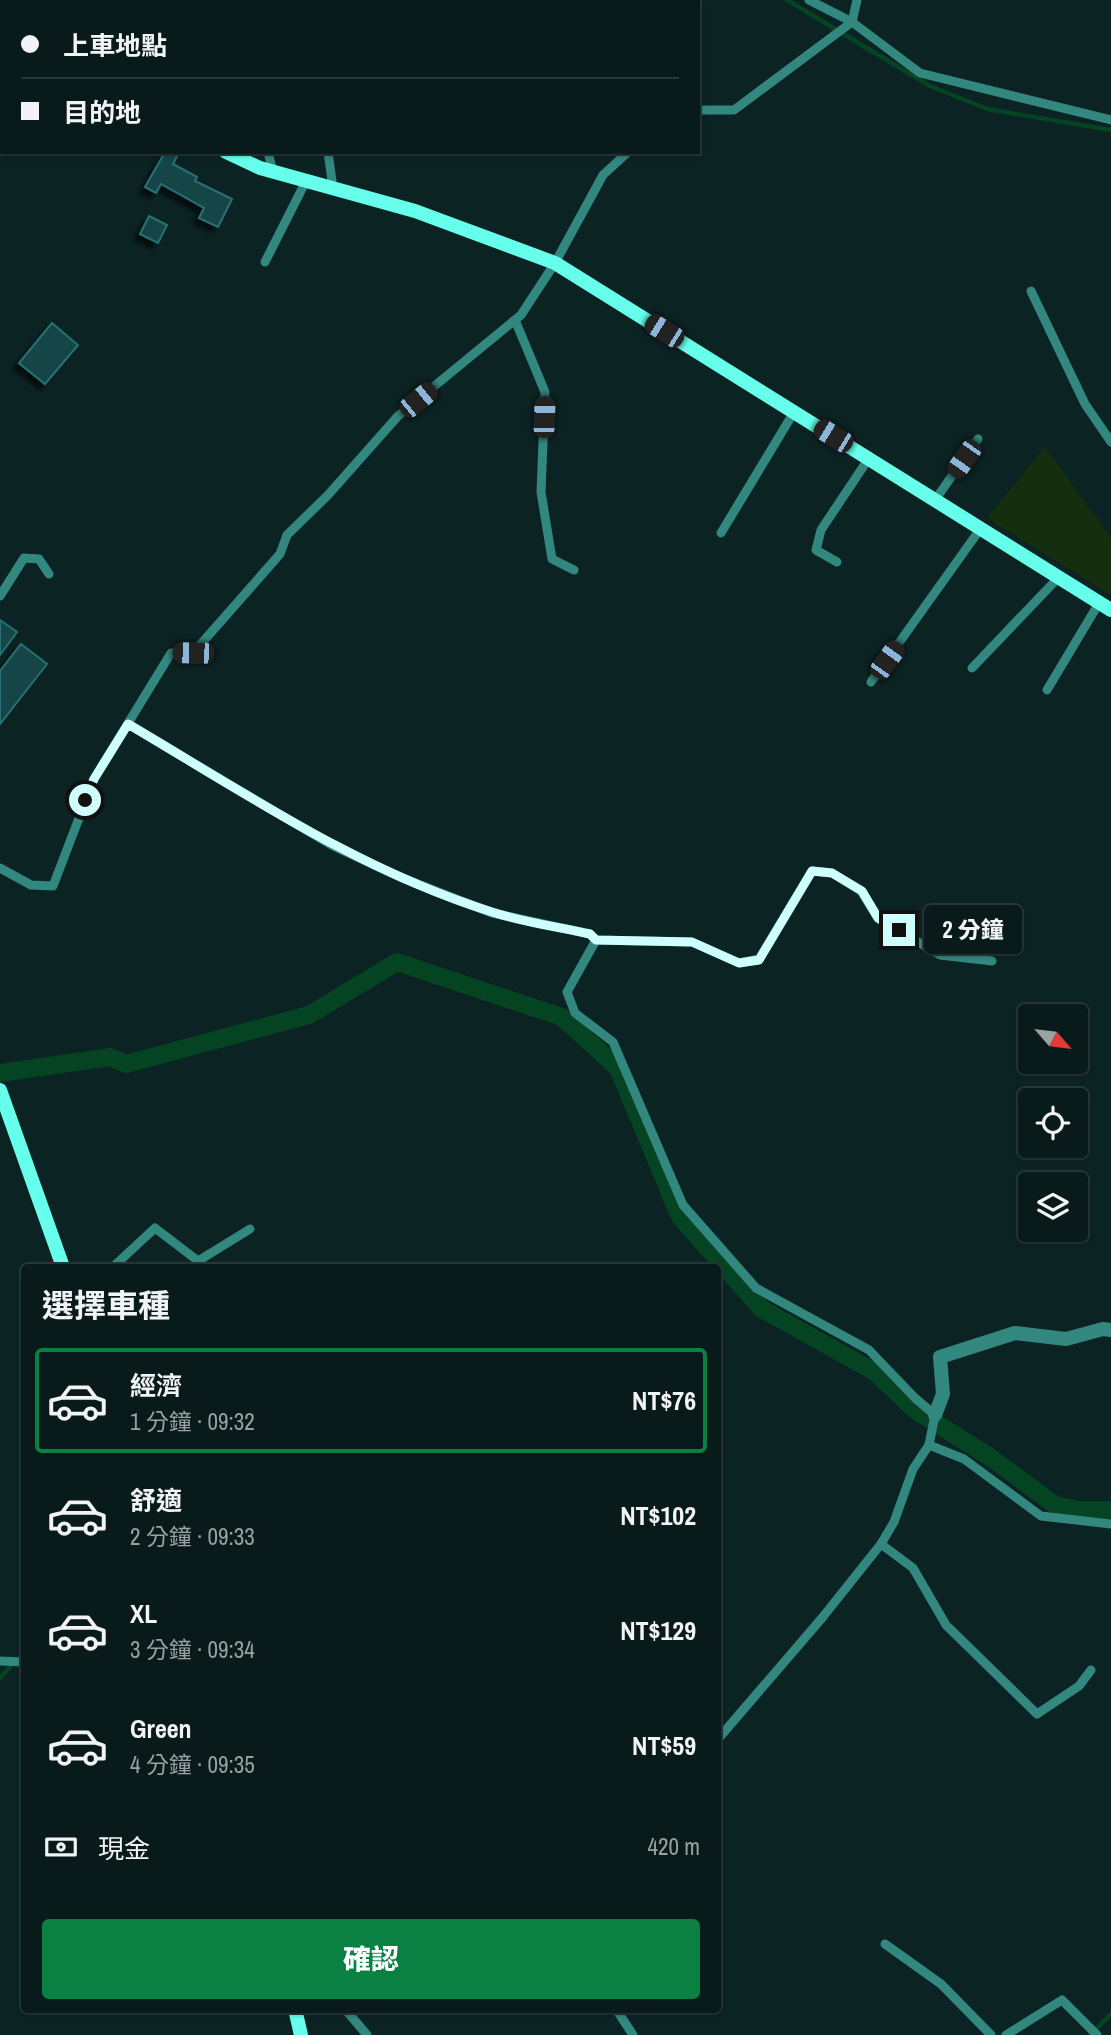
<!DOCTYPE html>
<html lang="zh-TW">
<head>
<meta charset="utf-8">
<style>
	body { margin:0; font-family:"Archivo Narrow","Noto Sans TC",sans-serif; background:#172728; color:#f1f3f6; height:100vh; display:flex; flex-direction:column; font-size:26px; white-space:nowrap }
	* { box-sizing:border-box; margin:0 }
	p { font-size:23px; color:#99a1a3 }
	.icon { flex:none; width:38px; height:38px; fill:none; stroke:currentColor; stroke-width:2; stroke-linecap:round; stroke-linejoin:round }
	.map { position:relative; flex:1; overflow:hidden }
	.panel { position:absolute; left:21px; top:1264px; width:700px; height:749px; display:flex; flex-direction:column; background:#091a1b; border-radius:7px; box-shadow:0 2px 5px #0004,0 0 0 2px #29383a }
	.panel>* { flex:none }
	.top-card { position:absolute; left:0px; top:0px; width:700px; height:154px; box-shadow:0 2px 5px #0004,0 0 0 2px #29383a; display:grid; align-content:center; height:154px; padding:0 21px; background:#091a1b }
	.needle { width:46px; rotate:118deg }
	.tools { position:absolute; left:1018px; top:1004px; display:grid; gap:14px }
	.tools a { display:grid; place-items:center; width:70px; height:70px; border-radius:7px; background:#091a1b; box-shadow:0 2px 5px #0004,0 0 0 2px #29383a; font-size:35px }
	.end { position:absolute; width:32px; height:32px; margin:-16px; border:9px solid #cefffd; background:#111; box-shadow:0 0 0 4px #111 }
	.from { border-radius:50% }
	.bubble { position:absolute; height:49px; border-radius:7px; background:#091a1b; box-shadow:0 2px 5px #0004,0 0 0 2px #29383a; font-size:23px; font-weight:800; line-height:49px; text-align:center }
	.car { position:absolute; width:21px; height:42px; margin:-21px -10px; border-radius:9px; box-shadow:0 0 5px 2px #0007; background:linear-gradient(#222 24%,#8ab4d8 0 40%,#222 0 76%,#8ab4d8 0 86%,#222 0) }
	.top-card b { display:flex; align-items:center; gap:24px; height:66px; font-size:26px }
	.top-card b+b { border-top:2px solid #29383a }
	.top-card i { width:18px; height:18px; background:#f1f3f6 }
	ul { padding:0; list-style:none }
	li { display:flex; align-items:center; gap:21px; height:105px; margin:0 14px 10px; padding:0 7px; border:4px solid transparent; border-radius:7px }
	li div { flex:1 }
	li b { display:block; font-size:26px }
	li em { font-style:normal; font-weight:800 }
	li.selected { border-color:#0b8043 }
	li>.icon { width:63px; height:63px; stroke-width:1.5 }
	h2 { padding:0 21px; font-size:32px; line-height:84px }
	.pay { display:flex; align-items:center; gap:18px; height:77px; padding:0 21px; font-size:26px }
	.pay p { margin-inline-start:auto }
	.cta { display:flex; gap:14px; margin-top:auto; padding:14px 21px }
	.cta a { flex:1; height:80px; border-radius:7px; background:#0b8043; color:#fff; font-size:28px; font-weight:800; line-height:80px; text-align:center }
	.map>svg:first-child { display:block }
	.green { fill:#142e0e }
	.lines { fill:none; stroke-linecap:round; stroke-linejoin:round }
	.stream { stroke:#044423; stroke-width:4.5 }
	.canal { stroke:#044423; stroke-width:18 }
	.building { fill:#164446; stroke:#257175; stroke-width:2; filter:url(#shadow) }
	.lane { stroke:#32877e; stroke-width:9 }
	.street { stroke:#32877e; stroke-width:14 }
	.secondary { stroke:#65ffec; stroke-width:14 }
	.route { stroke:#cefffd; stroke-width:9 }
</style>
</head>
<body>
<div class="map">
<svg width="1111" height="2035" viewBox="0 0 1111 2035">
	<defs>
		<filter id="shadow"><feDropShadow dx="-5.5" dy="5.5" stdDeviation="2" flood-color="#0009"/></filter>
	</defs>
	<rect width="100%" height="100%" fill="#0c2324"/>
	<path class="green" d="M1045 447 1111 538V595L987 518Z"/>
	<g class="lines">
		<g class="stream">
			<path d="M787 0 930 86 987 109 1111 130"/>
			<path d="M0 1678 10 1667"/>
			<path d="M1090 2035 1111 2014"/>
		</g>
		<path class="canal" d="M0 1073 110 1057 126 1064 309 1015 397 962 562 1017 618 1068 680 1217 762 1309 875 1372 915 1410 990 1457 1055 1505 1080 1510H1111"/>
	</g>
	<g class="building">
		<path d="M165 152H179L173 164 197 177 195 181 232 199 218 227 199 218 204 208 161 184 156 193 145 187Z"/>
		<path d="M149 216 167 225 158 243 140 234Z"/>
		<path d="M52 323 78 345 45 384 19 363Z"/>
		<path d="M0 620 17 632 0 655Z"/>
		<path d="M21 644 47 664 0 724V671Z"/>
	</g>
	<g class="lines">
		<g class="lane">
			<path d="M590 0 591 2"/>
			<path d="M809 0 852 22 920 73 1111 120"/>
			<path d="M698 110H734L852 22 857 0"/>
			<path d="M268 152 273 172"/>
			<path d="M328 152 333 188"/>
			<path d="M265 262 306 181"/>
			<path d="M1031 291 1085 404 1111 442"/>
			<path d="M515 320 545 392 541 492 552 559 574 570"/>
			<path d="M935 500 978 439"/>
			<path d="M721 533 794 412"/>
			<path d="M837 562 816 550 821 530 869 458"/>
			<path d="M0 596 24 558 39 559 49 574"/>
			<path d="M972 668 1059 577"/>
			<path d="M871 682 981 528"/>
			<path d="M1047 690 1099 603"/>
			<path d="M128 724 333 846 400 877 492 913 590 934 596 940 567 992 575 1013 613 1042 683 1205 756 1288 869 1350 915 1398 935 1415 929 1445 913 1469 894 1522 881 1544 822 1618 718 1739"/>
			<path d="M0 868 31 885 53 886 94 779 171 653H193L280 554 287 535 328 495 398 416 521 315 555 263 603 175 628 152"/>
			<path d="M596 940 692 942 739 963 759 959 812 871 832 873 861 891 878 918 940 955 992 961"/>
			<path d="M198 1261 250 1229"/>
			<path d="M113 1267 155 1228 206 1267"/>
			<path d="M929 1445 964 1459 1041 1516 1111 1524"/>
			<path d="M881 1544 913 1568 946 1625 1037 1714 1079 1686 1091 1670"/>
			<path d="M0 1661 24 1662"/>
			<path d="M885 1944 941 1984 991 2035"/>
			<path d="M345 2009 367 2035"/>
			<path d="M616 2009 633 2035"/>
			<path d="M1006 2035 1062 2000 1097 2035"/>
		</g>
		<path class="street" d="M935 1415 943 1394 940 1357 1015 1333 1066 1339 1103 1329 1111 1330"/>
		<g class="secondary">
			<path d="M0 25 2 26"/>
			<path d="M226 152 260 168 415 211 555 263 1111 610"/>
			<path d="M0 1090 63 1267"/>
			<path d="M295 2009 301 2035"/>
		</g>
	</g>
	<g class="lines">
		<path class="route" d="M85 800 94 779 128 724C245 793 360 871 492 912 523 922 558 927 590 934L596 940 692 942 739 963 759 960 812 871 832 873 862 891 878 918 899 930"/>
	</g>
</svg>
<div class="tools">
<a><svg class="needle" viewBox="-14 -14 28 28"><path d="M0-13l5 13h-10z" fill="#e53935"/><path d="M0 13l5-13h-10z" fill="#99a1a3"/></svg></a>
<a><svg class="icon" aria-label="locate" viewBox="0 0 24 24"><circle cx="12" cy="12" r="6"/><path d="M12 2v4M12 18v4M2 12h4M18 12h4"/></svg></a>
<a><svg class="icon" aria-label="layers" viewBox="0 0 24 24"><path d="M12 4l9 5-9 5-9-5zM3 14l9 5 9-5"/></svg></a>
</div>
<i class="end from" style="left:85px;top:800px"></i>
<i class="end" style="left:899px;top:930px"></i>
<div class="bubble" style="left:924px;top:905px;width:98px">2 分鐘</div>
<i class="car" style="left:664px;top:331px;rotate:302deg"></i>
<i class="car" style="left:418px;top:400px;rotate:51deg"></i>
<i class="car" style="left:544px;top:417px;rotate:2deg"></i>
<i class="car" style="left:833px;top:436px;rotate:301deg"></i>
<i class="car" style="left:964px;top:459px;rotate:215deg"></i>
<i class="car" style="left:193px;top:653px;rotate:271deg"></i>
<i class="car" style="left:887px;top:660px;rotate:36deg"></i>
<div class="top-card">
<b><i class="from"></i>上車地點</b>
<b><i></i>目的地</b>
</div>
<section class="panel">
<h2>選擇車種</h2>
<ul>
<li class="selected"><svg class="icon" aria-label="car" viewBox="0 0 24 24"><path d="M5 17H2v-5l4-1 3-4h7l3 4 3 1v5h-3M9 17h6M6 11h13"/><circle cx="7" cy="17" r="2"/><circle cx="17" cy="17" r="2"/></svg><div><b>經濟</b><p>1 分鐘 · 09:32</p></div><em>NT$76</em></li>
<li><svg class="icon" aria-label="car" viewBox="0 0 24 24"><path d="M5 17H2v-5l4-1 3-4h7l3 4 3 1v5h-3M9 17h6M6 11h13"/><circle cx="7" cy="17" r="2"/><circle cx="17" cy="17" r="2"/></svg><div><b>舒適</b><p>2 分鐘 · 09:33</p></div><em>NT$102</em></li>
<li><svg class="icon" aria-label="car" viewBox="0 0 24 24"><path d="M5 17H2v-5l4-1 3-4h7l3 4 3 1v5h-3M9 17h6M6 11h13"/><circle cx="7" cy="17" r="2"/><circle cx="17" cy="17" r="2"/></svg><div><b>XL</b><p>3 分鐘 · 09:34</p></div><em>NT$129</em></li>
<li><svg class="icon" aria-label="car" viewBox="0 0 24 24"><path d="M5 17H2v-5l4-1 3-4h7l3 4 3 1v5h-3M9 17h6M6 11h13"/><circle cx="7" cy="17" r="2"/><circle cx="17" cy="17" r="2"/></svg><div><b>Green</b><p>4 分鐘 · 09:35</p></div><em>NT$59</em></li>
</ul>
<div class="pay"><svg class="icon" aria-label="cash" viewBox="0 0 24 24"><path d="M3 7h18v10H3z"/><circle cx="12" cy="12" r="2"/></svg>現金<p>420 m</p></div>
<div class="cta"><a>確認</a></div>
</section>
</div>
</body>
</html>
